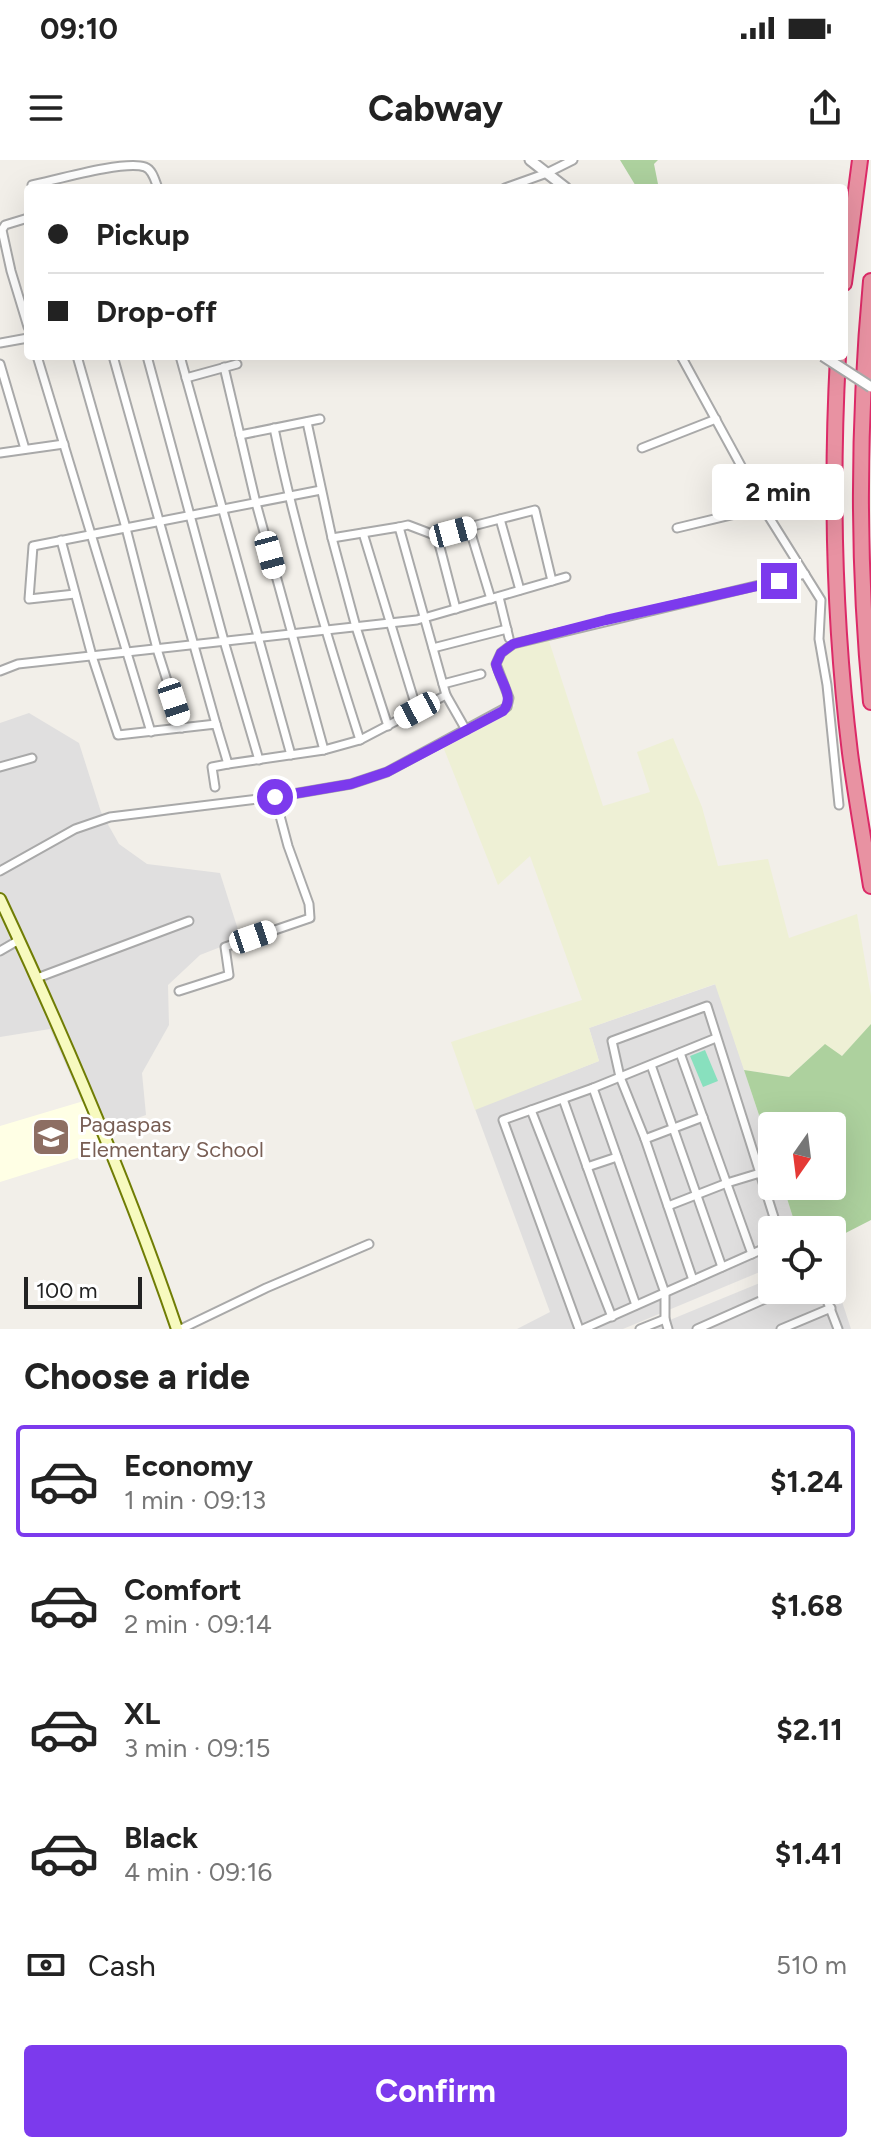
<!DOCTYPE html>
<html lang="en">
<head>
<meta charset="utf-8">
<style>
	body { margin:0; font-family:Figtree,sans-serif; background:#f2f2f2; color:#222; height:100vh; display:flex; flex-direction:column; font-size:30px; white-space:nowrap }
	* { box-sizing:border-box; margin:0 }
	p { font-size:26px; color:#767676 }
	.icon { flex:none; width:44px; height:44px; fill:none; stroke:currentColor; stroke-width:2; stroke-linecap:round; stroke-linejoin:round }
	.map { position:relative; height:1169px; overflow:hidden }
	.details { display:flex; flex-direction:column; background:#fff; flex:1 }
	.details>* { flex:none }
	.banner { position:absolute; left:24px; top:24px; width:824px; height:176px; border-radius:8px; box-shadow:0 8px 32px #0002; display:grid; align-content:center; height:176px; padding:0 24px; background:#fff }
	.needle { width:52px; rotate:194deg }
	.tools { position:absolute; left:758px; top:952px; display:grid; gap:16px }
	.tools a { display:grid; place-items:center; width:88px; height:88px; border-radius:8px; background:#fff; box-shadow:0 8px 32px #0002; font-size:40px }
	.scale { position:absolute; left:24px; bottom:20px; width:118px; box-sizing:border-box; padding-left:8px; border:4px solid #222; border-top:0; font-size:22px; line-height:28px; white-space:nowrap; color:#222; -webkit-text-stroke:6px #fff; paint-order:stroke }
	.end { position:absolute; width:36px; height:36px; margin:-18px; border:10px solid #7c3aed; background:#fff; box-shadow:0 0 0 4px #fff }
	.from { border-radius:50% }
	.bubble { position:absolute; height:56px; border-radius:8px; background:#fff; box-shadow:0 8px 32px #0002; font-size:26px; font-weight:700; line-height:56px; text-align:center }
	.car { position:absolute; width:24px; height:48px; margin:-24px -12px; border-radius:10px; box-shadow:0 0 6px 2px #0007; background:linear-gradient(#fff 24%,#345 0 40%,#fff 0 76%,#345 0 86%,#fff 0) }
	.banner b { display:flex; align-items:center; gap:28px; height:76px; font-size:30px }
	.banner b+b { border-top:2px solid #e0e0e0 }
	.banner i { width:20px; height:20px; background:#222 }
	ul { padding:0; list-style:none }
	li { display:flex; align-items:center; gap:24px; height:112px; margin:0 16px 12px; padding:0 8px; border:4px solid transparent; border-radius:8px }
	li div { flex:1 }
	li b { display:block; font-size:30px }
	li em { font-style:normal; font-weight:700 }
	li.active { border-color:#7c3aed }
	li>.icon { width:72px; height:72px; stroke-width:1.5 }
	h2 { padding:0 24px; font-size:36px; line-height:96px }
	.pay { display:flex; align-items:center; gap:20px; height:88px; padding:0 24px; font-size:30px }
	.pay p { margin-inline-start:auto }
	.cta { display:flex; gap:16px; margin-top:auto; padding:16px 24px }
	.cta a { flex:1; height:92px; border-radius:8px; background:#7c3aed; color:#fff; font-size:32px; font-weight:700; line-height:92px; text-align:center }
	.status { display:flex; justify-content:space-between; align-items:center; height:56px; padding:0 40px; background:#fff; direction:ltr }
	.status svg { height:22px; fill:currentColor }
	header { display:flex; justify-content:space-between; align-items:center; height:104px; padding:0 24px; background:#fff; font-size:36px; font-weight:700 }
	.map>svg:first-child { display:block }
	.residential { fill:#e0dfdf }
	.education { fill:#ffffe5 }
	.farmland { fill:#eef0d5 }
	.forest { fill:#add19e }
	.pitch { fill:#88e0be }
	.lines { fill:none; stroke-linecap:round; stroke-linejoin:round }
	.minor-casing { stroke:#a9a9a9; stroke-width:11 }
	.tertiary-casing { stroke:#a9a9a9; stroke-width:13 }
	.secondary-casing { stroke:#707d05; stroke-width:14 }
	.motorway-casing { stroke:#dc2a67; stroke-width:18 }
	.minor { stroke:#fff; stroke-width:7 }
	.tertiary { stroke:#fff; stroke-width:9 }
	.secondary { stroke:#f7fabf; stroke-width:10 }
	.motorway { stroke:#e892a2; stroke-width:14 }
	.tertiary-bridge-casing { stroke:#a9a9a9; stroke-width:13; stroke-linecap:butt }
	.tertiary-bridge { stroke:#fff; stroke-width:9 }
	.route { stroke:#7c3aed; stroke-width:10 }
	.labels { text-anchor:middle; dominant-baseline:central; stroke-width:6; stroke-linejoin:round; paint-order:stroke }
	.education-label { font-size:22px; fill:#785e54; stroke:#fff; text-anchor:start }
</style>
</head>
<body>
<div class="status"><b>09:10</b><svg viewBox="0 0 49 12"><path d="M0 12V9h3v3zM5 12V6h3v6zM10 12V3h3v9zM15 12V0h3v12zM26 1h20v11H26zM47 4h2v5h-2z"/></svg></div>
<header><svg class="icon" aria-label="menu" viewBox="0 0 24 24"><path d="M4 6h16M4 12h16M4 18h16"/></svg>Cabway<svg class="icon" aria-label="share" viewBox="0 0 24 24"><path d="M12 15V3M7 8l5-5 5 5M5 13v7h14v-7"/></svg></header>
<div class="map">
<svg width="871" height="1169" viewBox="0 0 871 1169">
	<rect width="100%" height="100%" fill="#f2efe9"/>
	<g class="residential">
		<path d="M29 553 79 583 101 652 119 684 147 704 220 713 241 779 200 795 168 825 169 865 142 913 146 955 96 973 50 869 0 877V563Z"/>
		<path d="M716 824 772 994V1026H783L797 1070H772V1107L623 1169H517L550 1152 475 949 599 901 589 868Z"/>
		<path d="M772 1118V1130H832V1118L835 1120 851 1169H648Z"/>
	</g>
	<path class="education" d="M87 940 106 989 0 1022V966Z"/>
	<path class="farmland" d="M547 475 603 646 650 632 637 592 673 578 702 647 718 706 768 699 789 778 857 754 871 836V866L842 896 824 885 789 917 744 910 715 824 589 868 599 901 475 950 451 882 582 840 530 696 498 725 442 584 515 546 498 500 516 484Z"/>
	<g class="forest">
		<path d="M620 0H658L654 4 658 24 637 28Z"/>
		<path d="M871 864V1060L832 1080V1070H797L783 1026H832V966H772V994L744 910 789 917 825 884 842 896Z"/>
	</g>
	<path class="pitch" d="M705 890 718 921 703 927 690 896Z"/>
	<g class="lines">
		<defs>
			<g id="minor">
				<path d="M32 25C56 20 124 0 145 7 153 10 155 21 158 28"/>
				<path d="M505 28 547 13 573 0"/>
				<path d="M28 58 5 65 2 70 11 111 28 167"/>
				<path d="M0 183 28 178"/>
				<path d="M37 196 151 572"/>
				<path d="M77 196 126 368 157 489 182 568"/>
				<path d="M113 196 216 564"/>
				<path d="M147 196 224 481 259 600"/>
				<path d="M180 196 291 595"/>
				<path d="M681 196 769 357 821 440 819 479 827 525 839 645"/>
				<path d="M0 204 25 289"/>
				<path d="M224 207 256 343 324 590"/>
				<path d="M186 218 237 204"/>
				<path d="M274 268C296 374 327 477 360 580"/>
				<path d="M240 275 320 259"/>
				<path d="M642 288 716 259"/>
				<path d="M0 293 64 284"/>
				<path d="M500 359 520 430"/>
				<path d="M399 367 408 365 437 376 469 367 491 439"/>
				<path d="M469 367 535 350 552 421"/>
				<path d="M677 368 764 347"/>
				<path d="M363 373 417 550"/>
				<path d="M437 376 456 449"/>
				<path d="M332 378 356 467 388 566"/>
				<path d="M61 380 92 496 118 575 216 564 228 604 324 590 360 580 446 535 399 367 332 378 307 262"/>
				<path d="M75 434 29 439 33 386 321 330"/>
				<path d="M499 437 509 478"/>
				<path d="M433 488 507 469"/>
				<path d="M0 511 18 504 417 460 566 417"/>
				<path d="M443 524 481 514"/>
				<path d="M446 535 466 570"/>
				<path d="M0 607 32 598"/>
				<path d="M215 627 212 607 228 604"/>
				<path d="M0 711 75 669 110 657 275 637 351 624 387 612 507 547 509 538 496 504 501 493 513 484 805 414"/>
				<path d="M0 791 19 780"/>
				<path d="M37 818 189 761"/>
				<path d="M179 831 229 815 225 787 310 758 309 744 288 686 275 637"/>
				<path d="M680 893 752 1094"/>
				<path d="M651 905 722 1107"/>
				<path d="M593 928 665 1133V1159L668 1169"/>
				<path d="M563 939 636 1145"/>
				<path d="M531 950 612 1157"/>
				<path d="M703 957 645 979 620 917 612 881 707 846 778 1070"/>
				<path d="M645 979 693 1120"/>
				<path d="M587 1007 617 997"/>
				<path d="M668 1046 727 1023 760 1013"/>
				<path d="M823 1130 838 1169"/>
				<path d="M181 1169 266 1128 369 1084"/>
				<path d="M579 1169 503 960 593 928 716 878"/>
				<path d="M583 1169 772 1085"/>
				<path d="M640 1169 665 1159"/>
				<path d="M697 1169 785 1130"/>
				<path d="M781 1169 831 1148"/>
			</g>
			<path id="tertiary" d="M530 0 566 28"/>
			<path id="secondary" d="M0 739C66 880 127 1022 177 1169"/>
			<g id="motorway">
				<path d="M871 121C858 262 857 401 871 542"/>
				<path d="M844 123 860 0"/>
				<path d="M838 196C831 328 834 462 850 593 856 638 864 682 871 726"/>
			</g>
		</defs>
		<use href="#minor" class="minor-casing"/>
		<use href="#tertiary" class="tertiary-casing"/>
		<use href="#secondary" class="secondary-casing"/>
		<use href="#motorway" class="motorway-casing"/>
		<use href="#minor" class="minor"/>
		<use href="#tertiary" class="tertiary"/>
		<use href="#secondary" class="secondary"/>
		<use href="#motorway" class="motorway"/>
		<defs>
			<path id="tertiary-bridge" d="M823 196 871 227"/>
		</defs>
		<use href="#tertiary-bridge" class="tertiary-bridge-casing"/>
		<use href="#tertiary-bridge" class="tertiary-bridge"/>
	</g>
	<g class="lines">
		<path class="route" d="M275 637 351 624 387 612 503 551C516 537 499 520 496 504L501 493 513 484 606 460 779 421"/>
	</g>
	<defs>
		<symbol id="school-square" viewBox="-11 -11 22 22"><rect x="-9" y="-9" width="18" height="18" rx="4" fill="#8d6e63" stroke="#fff"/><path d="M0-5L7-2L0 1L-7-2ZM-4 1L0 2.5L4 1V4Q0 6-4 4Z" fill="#fff"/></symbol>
	</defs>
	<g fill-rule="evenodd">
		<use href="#school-square" x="29" y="955" width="44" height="44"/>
	</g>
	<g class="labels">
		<g class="education-label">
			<text x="79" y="964">Pagaspas<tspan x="79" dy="25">Elementary School</tspan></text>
		</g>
	</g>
</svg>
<div class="tools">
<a><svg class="needle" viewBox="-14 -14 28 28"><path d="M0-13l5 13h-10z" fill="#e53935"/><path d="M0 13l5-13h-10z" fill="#767676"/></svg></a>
<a><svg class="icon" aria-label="locate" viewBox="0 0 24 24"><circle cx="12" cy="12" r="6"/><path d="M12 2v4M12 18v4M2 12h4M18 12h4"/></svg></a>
</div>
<div class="scale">100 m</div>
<i class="end from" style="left:275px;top:637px"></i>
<i class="end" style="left:779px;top:421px"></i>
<div class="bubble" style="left:712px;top:304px;width:132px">2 min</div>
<i class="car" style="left:453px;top:372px;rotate:75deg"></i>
<i class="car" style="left:270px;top:395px;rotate:165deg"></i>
<i class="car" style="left:174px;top:542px;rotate:162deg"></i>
<i class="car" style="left:417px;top:550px;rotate:242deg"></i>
<i class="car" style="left:253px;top:777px;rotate:71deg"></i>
<div class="banner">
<b><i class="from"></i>Pickup</b>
<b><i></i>Drop-off</b>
</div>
</div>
<section class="details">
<h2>Choose a ride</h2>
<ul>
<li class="active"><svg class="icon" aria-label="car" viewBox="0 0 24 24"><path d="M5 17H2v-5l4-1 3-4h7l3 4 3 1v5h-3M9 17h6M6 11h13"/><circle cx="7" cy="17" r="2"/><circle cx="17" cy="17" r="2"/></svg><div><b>Economy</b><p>1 min · 09:13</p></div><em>$1.24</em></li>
<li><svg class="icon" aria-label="car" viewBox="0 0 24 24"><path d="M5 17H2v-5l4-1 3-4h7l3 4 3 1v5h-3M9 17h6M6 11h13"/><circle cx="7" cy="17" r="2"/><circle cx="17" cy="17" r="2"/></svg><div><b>Comfort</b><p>2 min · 09:14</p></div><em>$1.68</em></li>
<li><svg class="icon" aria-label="car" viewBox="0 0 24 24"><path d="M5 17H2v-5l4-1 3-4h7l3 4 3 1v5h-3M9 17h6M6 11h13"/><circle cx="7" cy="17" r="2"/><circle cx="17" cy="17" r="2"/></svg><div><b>XL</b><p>3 min · 09:15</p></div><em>$2.11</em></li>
<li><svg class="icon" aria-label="car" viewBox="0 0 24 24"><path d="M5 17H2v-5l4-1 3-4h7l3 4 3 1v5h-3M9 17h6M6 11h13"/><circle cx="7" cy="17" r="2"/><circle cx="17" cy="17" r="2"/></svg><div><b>Black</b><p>4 min · 09:16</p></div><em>$1.41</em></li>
</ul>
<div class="pay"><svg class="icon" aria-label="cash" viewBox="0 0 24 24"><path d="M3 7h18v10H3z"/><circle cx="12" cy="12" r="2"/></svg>Cash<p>510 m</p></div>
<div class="cta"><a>Confirm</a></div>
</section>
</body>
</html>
